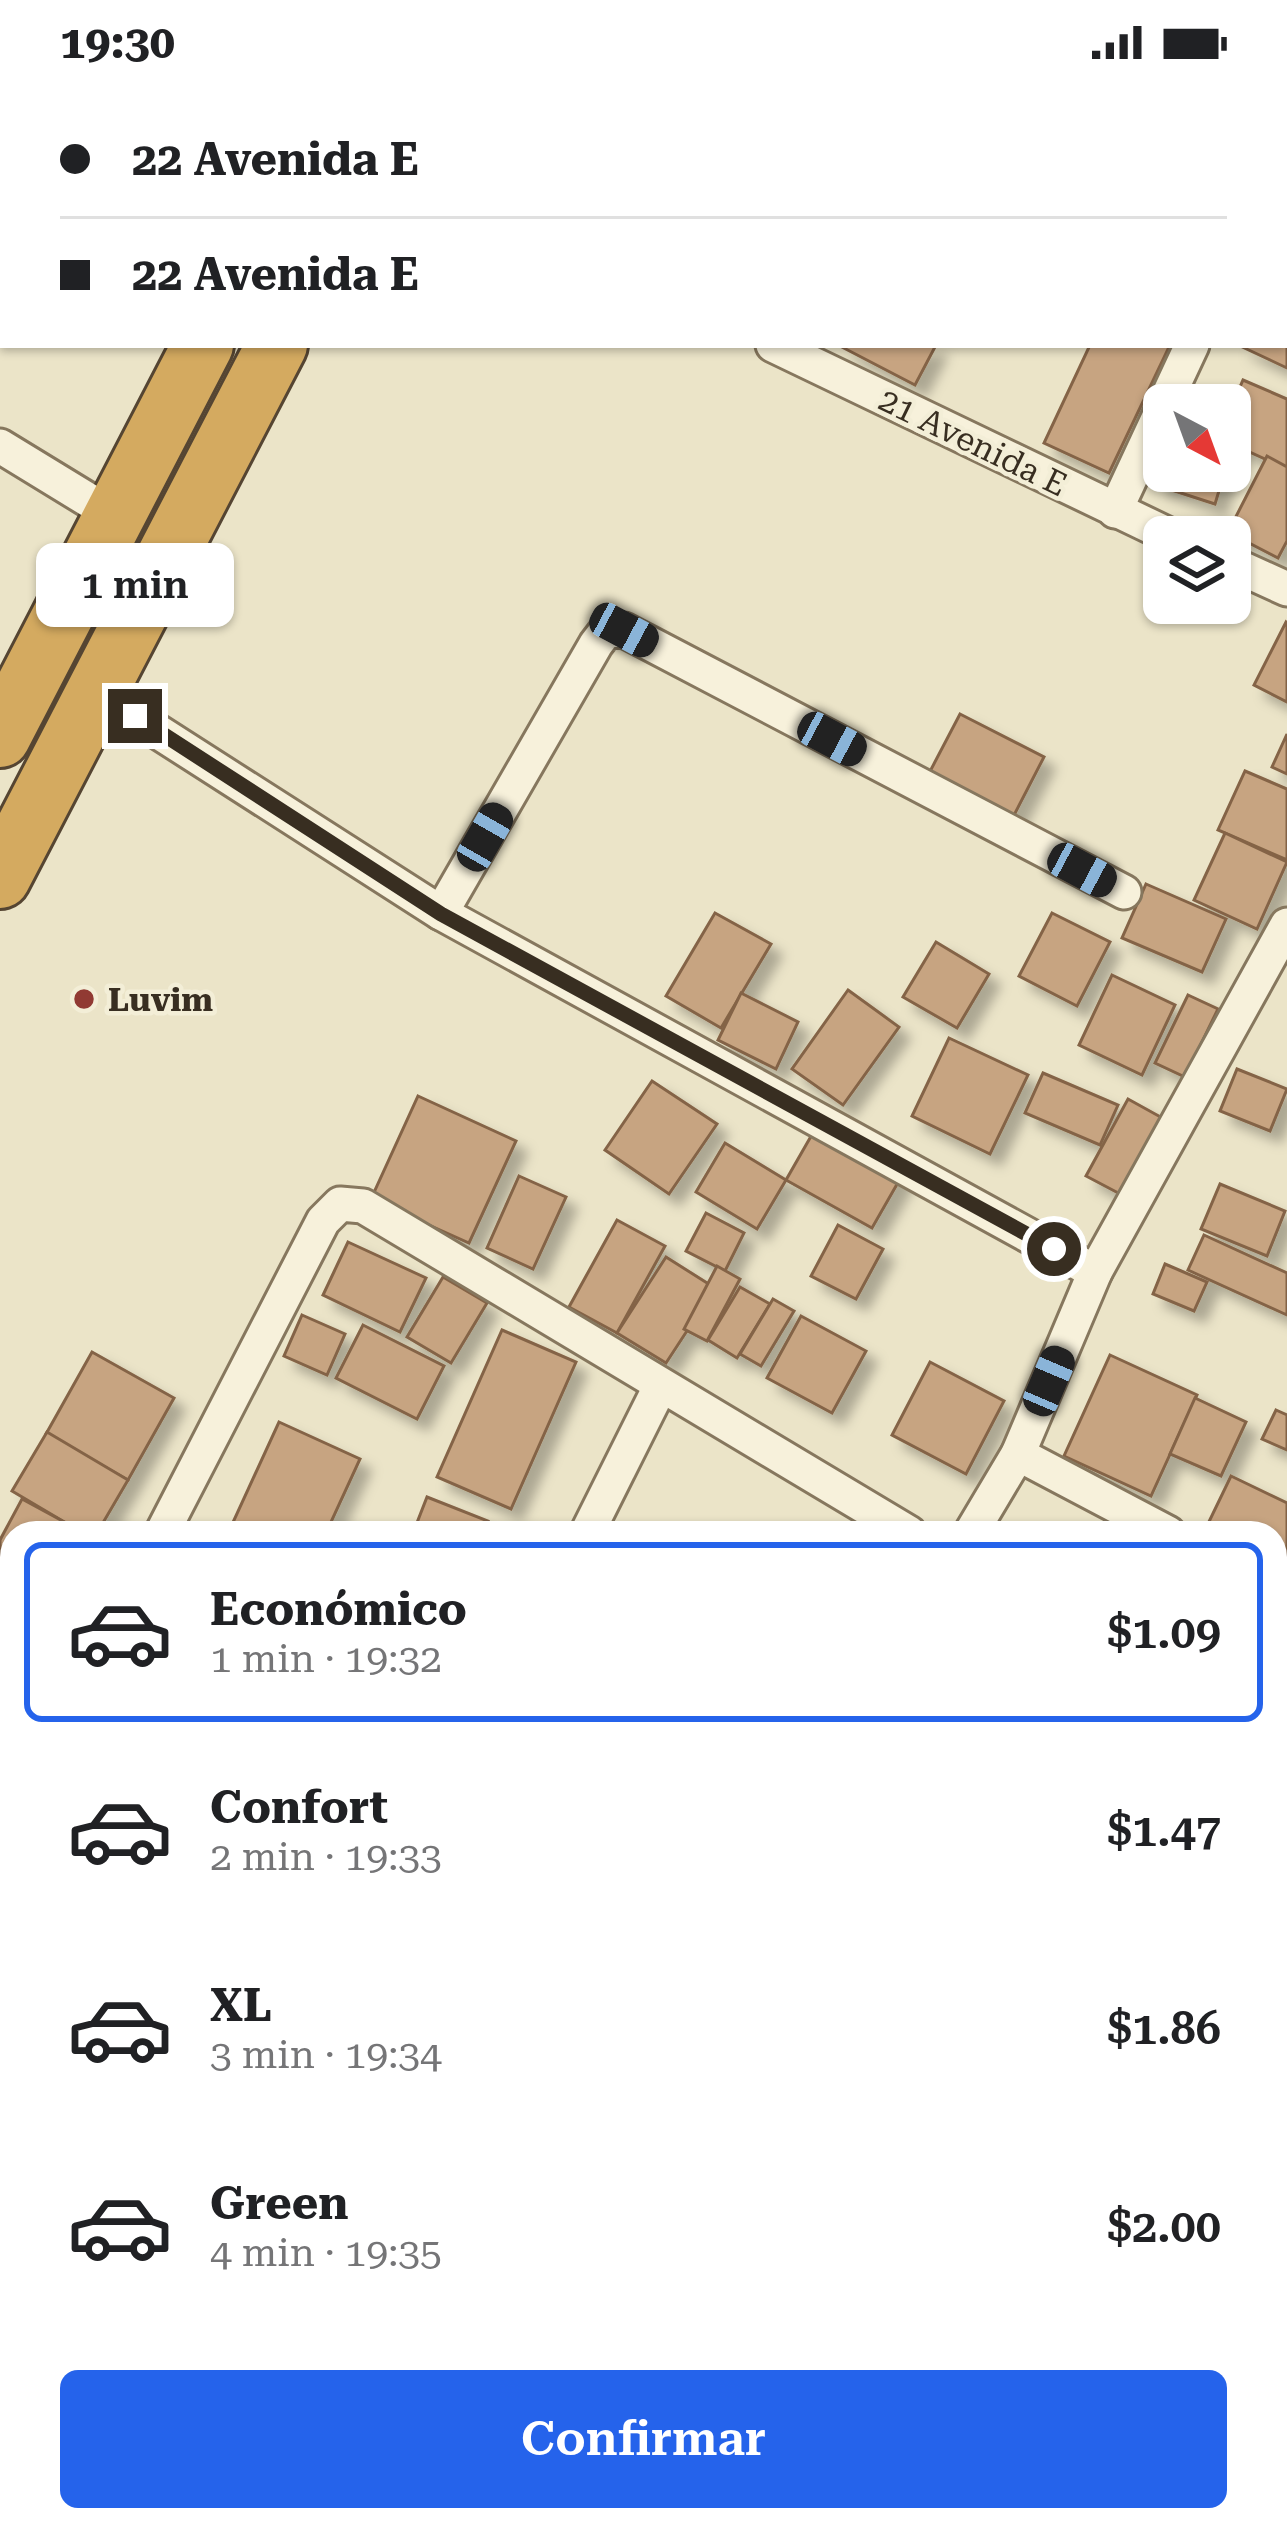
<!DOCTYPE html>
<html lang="es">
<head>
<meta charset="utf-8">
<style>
	body { margin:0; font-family:"Roboto Serif",serif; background:#f2f2f2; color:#202124; height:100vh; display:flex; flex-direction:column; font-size:45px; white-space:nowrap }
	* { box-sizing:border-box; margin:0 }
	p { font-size:39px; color:#757577 }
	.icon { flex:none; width:66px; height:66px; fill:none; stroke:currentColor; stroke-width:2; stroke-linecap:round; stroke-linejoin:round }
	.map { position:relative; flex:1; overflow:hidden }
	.side { position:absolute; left:0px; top:1437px; width:1287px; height:1011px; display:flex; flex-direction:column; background:#fff; border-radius:36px 36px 0 0; box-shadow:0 3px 9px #0004 }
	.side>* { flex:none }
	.guide { position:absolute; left:0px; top:0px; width:1287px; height:264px; box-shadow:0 3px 9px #0004; display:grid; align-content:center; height:264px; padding:0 60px; background:#fff }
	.needle { width:78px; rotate:139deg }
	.fabs { position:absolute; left:1143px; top:300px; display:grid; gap:24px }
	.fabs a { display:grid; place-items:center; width:108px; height:108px; border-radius:18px; background:#fff; box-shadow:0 3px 9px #0004; font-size:60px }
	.end { position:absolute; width:54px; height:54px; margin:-27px; border:15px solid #382e21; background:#fff; box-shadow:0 0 0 6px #fff }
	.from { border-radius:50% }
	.bubble { position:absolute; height:84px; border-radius:18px; background:#fff; box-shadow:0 3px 9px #0004; font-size:39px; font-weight:600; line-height:84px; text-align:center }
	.car { position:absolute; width:36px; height:72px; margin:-36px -18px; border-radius:15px; box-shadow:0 0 9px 3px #0007; background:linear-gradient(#222 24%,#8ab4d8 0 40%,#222 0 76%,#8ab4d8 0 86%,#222 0) }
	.guide b { display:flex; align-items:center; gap:42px; height:114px; font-size:45px }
	.guide b+b { border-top:3px solid #e0e0e0 }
	.guide i { width:30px; height:30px; background:#202124 }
	ul { padding:21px 0 0; list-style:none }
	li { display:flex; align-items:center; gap:36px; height:180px; margin:0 24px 18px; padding:0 36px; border:6px solid transparent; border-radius:18px }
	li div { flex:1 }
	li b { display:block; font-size:45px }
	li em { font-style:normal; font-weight:600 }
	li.current { border-color:#2563eb }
	li>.icon { width:108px; height:108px; stroke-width:1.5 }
	.action { display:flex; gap:24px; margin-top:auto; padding:24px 60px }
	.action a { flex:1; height:138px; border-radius:18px; background:#2563eb; color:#fff; font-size:48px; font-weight:600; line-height:138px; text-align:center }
	.status { display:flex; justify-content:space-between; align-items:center; height:84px; padding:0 60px; background:#fff; direction:ltr }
	.status svg { height:33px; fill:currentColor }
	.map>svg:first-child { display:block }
	.building { fill:#c7a481; stroke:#846446; stroke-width:3; filter:url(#shadow) }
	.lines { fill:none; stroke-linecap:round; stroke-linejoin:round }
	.street-casing { stroke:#86775e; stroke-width:39 }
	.highway-casing { stroke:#554532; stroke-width:66 }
	.street { stroke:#f7f1db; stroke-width:33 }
	.highway { stroke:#d4aa60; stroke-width:60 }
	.route { stroke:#382e21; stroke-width:15 }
	.poi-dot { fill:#913a33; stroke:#f3eed7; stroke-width:4.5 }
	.labels { text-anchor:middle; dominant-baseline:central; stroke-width:9; stroke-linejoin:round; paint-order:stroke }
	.street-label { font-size:33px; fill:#382e21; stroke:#f3eed7 }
	.poi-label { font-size:33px; font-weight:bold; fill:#382e21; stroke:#f3eed7; text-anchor:start }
</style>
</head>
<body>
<div class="status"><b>19:30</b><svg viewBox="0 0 49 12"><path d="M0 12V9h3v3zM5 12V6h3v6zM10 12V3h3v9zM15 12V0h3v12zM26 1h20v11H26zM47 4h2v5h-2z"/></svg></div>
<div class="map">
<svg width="1287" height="2446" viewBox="0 0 1287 2446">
	<defs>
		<filter id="shadow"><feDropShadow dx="11" dy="11" stdDeviation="6" flood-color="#0004"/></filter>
	</defs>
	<rect width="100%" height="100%" fill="#ebe4c8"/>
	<g class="building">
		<path d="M971 0H1128L970 3Z"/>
		<path d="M1284 157 1287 158V284L1238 261H1284Z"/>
		<path d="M838 261H936L915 301Z"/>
		<path d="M1090 261H1170L1109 389 1044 359Z"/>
		<path d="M1243 296 1287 315V385L1230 359V326Z"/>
		<path d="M1267 372 1287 383V457L1278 474 1228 448Z"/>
		<path d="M1164 378V387H1225L1215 420 1156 401Z"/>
		<path d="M1286 538 1287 539V618L1254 601Z"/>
		<path d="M960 630 1044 673 1011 737 926 695Z"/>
		<path d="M1287 650V690L1272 683Z"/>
		<path d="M1245 687 1287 705V776L1218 746Z"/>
		<path d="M1225 749 1287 778 1257 845 1194 816Z"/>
		<path d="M1146 800 1226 835 1202 888 1122 854Z"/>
		<path d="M715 829 771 860 721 944 666 912Z"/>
		<path d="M1052 829 1110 858 1077 922 1019 892Z"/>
		<path d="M936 858 989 890 957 944 903 913Z"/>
		<path d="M1112 891 1175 921 1142 991 1079 961Z"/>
		<path d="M848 906 899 943 843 1021 792 985Z"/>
		<path d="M741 909 798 938 776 985 718 956Z"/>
		<path d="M1188 911 1218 925 1185 993 1155 979Z"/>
		<path d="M949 954 1028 991 990 1070 912 1032Z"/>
		<path d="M1237 985 1287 1005 1270 1047 1220 1027Z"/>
		<path d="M1043 989 1118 1021 1100 1061 1025 1029Z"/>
		<path d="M652 997 717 1040 669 1110 605 1066Z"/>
		<path d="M418 1012 516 1057 469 1159 371 1115Z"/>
		<path d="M1128 1015 1166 1036 1124 1112 1086 1092Z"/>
		<path d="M818 1040 904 1088 872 1144 786 1096Z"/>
		<path d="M725 1059 786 1096 757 1145 696 1108Z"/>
		<path d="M519 1092 566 1113 533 1185 487 1164Z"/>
		<path d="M1220 1100 1285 1127 1267 1172 1201 1145Z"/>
		<path d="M706 1129 744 1149 725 1187 686 1167Z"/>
		<path d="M617 1136 665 1162 617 1249 569 1223Z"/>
		<path d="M838 1141 883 1165 856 1215 811 1192Z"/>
		<path d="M1204 1151 1287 1189V1231L1188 1186Z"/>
		<path d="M348 1158 426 1194 400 1248 323 1211Z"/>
		<path d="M666 1173 715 1204 666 1279 617 1249Z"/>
		<path d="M1165 1180 1207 1198 1194 1227 1153 1210Z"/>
		<path d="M717 1182 740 1195 707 1257 684 1245Z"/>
		<path d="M443 1193 487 1219 451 1279 407 1253Z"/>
		<path d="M740 1203 770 1220 737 1274 708 1256Z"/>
		<path d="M773 1215 794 1227 761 1282 740 1270Z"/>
		<path d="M302 1231 345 1250 327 1291 284 1272Z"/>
		<path d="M801 1232 866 1267 832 1329 767 1294Z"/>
		<path d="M363 1241 444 1282 417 1335 336 1294Z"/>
		<path d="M502 1246 576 1278 511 1425 437 1393Z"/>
		<path d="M92 1268 174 1314 128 1396 46 1350Z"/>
		<path d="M1110 1271 1197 1311 1151 1412 1064 1372Z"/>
		<path d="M930 1278 1004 1317 966 1390 892 1351Z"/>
		<path d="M1195 1314 1246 1338 1221 1392 1170 1370Z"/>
		<path d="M1276 1326 1287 1331V1366L1262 1355Z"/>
		<path d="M279 1338 360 1375 326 1449 229 1447Z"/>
		<path d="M47 1348 128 1396 97 1449H83L12 1407Z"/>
		<path d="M1231 1392 1287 1419V1488L1275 1482V1449L1204 1448Z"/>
		<path d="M427 1413 488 1437 483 1449H413Z"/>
		<path d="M22 1415 68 1440 63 1449H12V1477L0 1471V1456Z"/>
		<path d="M0 1550 12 1555V1664L0 1658Z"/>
		<path d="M0 1654 12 1662V1676L0 1694Z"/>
		<path d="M1275 1839 1287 1845V1942L1275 1936Z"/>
		<path d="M0 1947 12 1953 9 2031 0 2027Z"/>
		<path d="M0 2049 12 2054V2130L4 2149Z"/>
		<path d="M1153 2436H1257L1252 2446H1149Z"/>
	</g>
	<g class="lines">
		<defs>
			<g id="street">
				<path d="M921 3 922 0"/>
				<path d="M1284 64 1287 57"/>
				<path d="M773 261 1173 453"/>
				<path d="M1164 321 1192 261"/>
				<path d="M0 362 113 431"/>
				<path d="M1115 427 1164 322"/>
				<path d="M1230 479 1287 505"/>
				<path d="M96 608 441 829 1095 1188"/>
				<path d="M441 829 596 560 606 547 624 546 1124 808"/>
				<path d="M1018 1370 1168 1449"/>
				<path d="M162 1449 323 1137 340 1120 363 1122 909 1449"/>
				<path d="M587 1449 660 1303"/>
				<path d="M971 1449 1018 1370 1095 1188 1287 841"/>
				<path d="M1275 1505 1287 1512"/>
				<path d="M1275 1629 1287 1602"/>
				<path d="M0 1765 12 1741"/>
				<path d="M1275 2131 1287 2136"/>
				<path d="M0 2196 12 2198"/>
			</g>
			<g id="highway">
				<path d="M347 3 349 0"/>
				<path d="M418 3 419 0"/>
				<path d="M0 653 203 261"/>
				<path d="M0 794 277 261"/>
			</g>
		</defs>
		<use href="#street" class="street-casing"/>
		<use href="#highway" class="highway-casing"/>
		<use href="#street" class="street"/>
		<use href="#highway" class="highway"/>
	</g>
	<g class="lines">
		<path class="route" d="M135 632 441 830 1054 1165"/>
	</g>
	<circle class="poi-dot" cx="84" cy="915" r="12"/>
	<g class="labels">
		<g class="street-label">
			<text transform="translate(973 358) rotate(26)">21 Avenida E</text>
		</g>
		<g class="poi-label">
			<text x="108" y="915">Luvim</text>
		</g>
	</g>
</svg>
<div class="fabs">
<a><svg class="needle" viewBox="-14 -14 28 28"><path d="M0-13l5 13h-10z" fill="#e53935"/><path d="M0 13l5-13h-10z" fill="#757577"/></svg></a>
<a><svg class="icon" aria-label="layers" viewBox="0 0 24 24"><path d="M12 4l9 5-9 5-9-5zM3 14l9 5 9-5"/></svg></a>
</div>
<i class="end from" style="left:1054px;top:1165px"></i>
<i class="end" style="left:135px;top:632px"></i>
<div class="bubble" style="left:36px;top:459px;width:198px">1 min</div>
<i class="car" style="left:624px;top:546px;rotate:118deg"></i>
<i class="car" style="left:832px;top:655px;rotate:118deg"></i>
<i class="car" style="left:485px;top:753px;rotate:30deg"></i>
<i class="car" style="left:1082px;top:786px;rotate:118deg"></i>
<i class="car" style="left:1049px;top:1297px;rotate:23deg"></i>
<div class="guide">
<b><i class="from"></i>22 Avenida E</b>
<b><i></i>22 Avenida E</b>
</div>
<section class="side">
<ul>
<li class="current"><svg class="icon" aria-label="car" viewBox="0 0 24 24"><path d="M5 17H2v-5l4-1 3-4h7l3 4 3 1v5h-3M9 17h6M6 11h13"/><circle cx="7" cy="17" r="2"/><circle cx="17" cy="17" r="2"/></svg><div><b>Económico</b><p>1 min · 19:32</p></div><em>$1.09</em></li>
<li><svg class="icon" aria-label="car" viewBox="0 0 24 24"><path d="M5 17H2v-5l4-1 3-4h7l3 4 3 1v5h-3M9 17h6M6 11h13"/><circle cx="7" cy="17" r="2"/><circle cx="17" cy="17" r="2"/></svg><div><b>Confort</b><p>2 min · 19:33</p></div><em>$1.47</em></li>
<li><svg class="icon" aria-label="car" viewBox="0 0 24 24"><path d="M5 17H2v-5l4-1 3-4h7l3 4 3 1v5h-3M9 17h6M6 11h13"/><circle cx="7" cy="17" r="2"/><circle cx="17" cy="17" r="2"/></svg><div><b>XL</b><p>3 min · 19:34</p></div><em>$1.86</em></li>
<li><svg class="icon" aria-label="car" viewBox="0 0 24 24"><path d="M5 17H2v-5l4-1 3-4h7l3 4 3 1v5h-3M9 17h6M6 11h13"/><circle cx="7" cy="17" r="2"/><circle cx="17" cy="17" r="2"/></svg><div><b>Green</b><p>4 min · 19:35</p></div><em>$2.00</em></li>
</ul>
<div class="action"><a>Confirmar</a></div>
</section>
</div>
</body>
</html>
